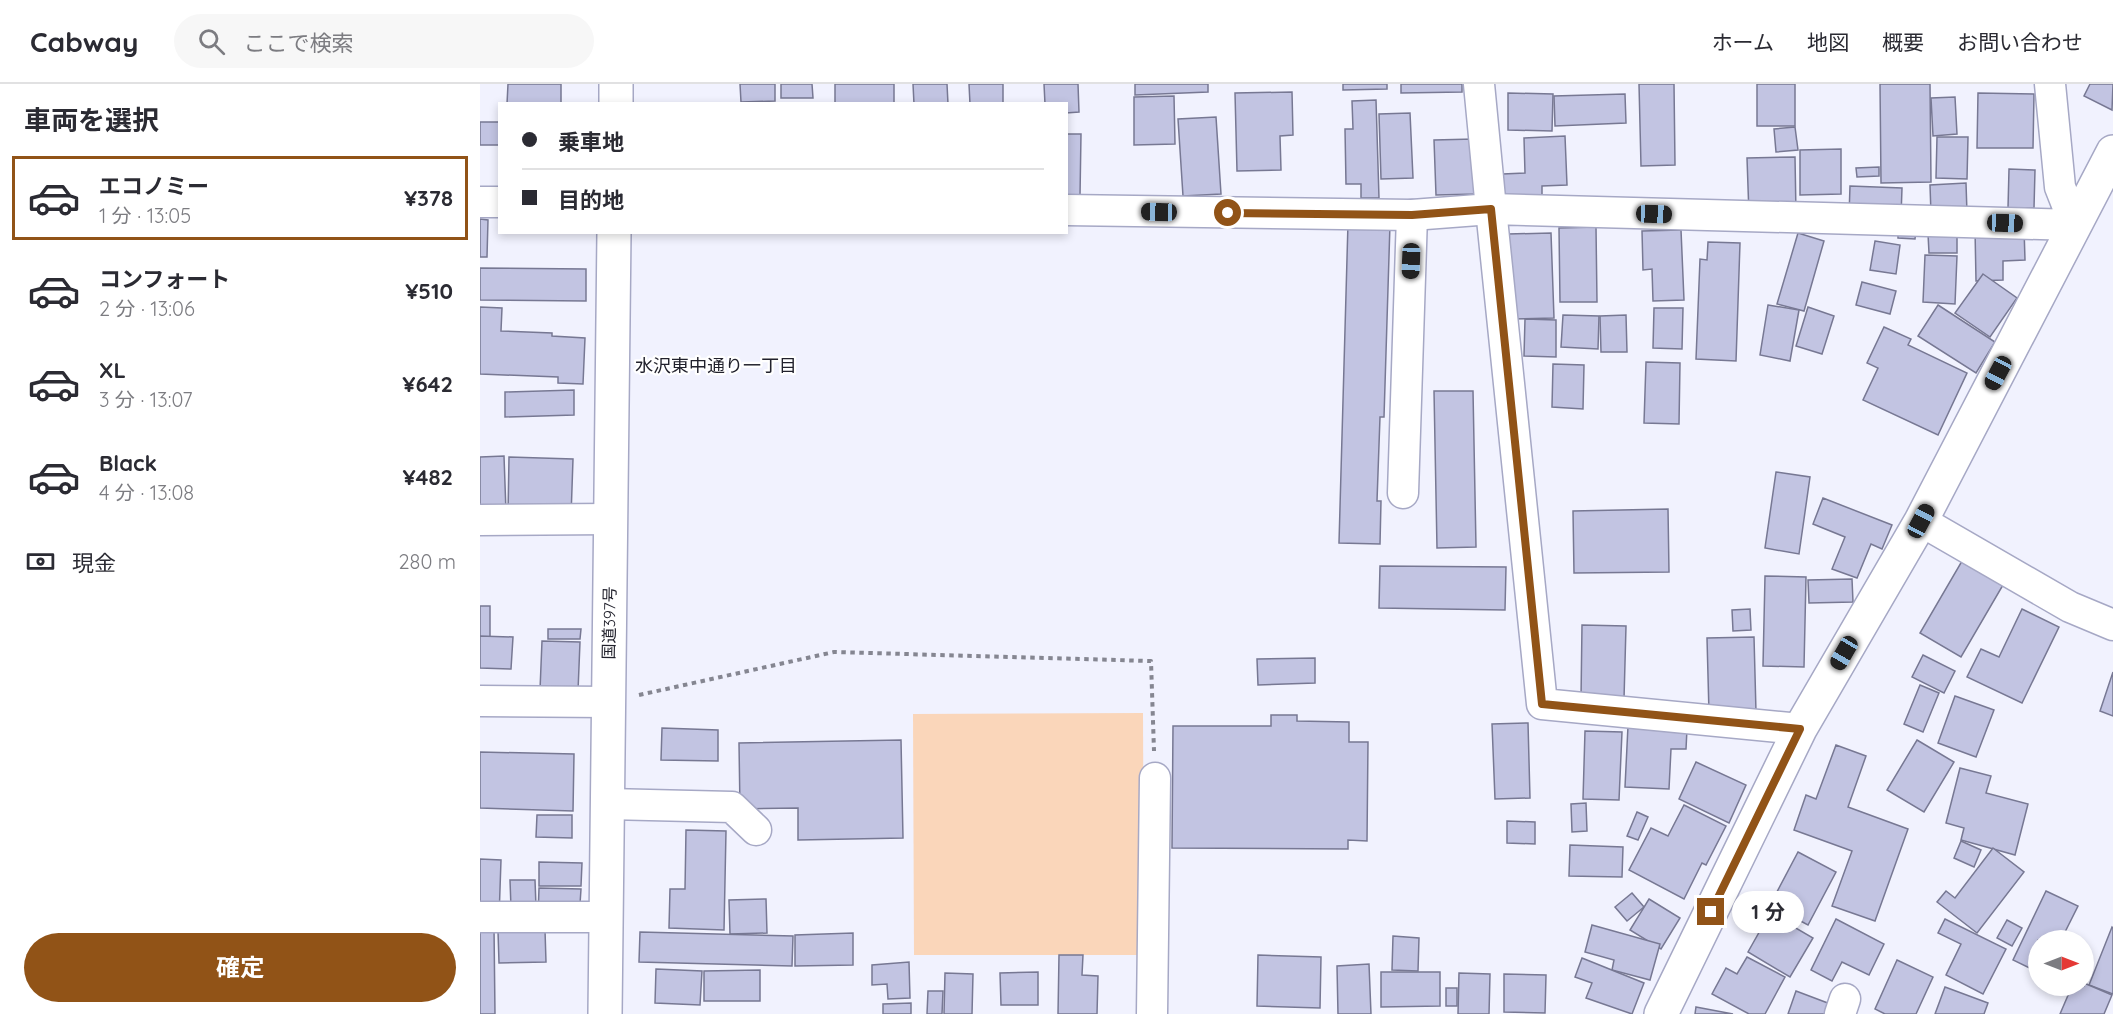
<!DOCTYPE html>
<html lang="ja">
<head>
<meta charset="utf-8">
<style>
	body { margin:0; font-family:Quicksand,"Noto Sans JP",sans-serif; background:#f7f7f7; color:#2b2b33; height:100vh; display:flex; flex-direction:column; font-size:22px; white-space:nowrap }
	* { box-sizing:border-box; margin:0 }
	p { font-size:20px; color:#7c7c81 }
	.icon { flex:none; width:33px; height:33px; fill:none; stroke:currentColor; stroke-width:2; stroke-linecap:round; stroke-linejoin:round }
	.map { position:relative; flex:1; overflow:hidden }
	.sheet { display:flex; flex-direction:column; background:#fff; width:480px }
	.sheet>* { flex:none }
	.guide { position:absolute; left:18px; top:18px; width:570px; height:132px; border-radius:0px; box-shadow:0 3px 9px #0003; display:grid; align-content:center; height:132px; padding:0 24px; background:#fff }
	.needle { width:39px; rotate:90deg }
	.controls { position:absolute; left:1548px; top:846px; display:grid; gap:12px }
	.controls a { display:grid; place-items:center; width:66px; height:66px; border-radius:50%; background:#fff; box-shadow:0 3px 9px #0003; font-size:30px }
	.end { position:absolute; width:27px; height:27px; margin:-14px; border:8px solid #915317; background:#fff; box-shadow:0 0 0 3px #fff }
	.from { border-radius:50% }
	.bubble { position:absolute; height:42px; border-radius:21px; background:#fff; box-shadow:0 3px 9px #0003; font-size:20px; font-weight:700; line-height:42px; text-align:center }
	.car { position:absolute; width:18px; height:36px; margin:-18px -9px; border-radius:8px; box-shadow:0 0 4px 2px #0007; background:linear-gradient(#222 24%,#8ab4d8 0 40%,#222 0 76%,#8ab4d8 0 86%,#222 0) }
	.guide b { display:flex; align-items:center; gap:21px; height:57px; font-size:22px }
	.guide b+b { border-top:2px solid #e1e1e2 }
	.guide i { width:15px; height:15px; background:#2b2b33 }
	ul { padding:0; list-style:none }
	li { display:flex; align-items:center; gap:18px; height:84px; margin:0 12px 9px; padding:0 12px; border:3px solid transparent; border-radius:0px }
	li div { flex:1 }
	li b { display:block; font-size:22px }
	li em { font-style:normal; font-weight:700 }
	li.selected { border-color:#915317 }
	li>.icon { width:54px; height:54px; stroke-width:1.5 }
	h2 { padding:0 24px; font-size:27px; line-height:72px }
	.pay { display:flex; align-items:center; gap:15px; height:66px; padding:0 24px; font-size:22px }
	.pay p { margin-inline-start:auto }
	.button { display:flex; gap:12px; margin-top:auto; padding:12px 24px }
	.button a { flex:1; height:69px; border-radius:36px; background:#915317; color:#fff; font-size:24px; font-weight:700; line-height:69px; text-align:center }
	header { display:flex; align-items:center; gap:36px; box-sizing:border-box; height:84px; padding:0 30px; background:#fff; border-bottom:2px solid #e1e1e2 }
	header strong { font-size:28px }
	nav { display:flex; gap:33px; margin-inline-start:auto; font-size:21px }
	.search { width:420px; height:54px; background:#f7f7f7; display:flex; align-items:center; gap:15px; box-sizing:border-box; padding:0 21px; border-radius:33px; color:#7c7c81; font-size:22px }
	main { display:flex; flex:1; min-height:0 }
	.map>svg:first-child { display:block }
	.green { fill:#fad6ba }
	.building { fill:#c2c4e2; stroke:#777893; stroke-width:1.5 }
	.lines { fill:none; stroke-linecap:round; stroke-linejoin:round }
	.minor-casing { stroke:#a6a8c5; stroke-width:33 }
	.tertiary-casing { stroke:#a6a8c5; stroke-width:36 }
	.trunk-casing { stroke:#a6a8c5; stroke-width:36 }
	.path { stroke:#858691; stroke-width:4; stroke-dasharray:4.5 4.5; stroke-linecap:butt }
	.minor { stroke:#fff; stroke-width:30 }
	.tertiary { stroke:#fff; stroke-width:33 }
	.trunk { stroke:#fff; stroke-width:33 }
	.route { stroke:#915317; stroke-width:8 }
	.labels { text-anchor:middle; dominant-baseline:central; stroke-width:4.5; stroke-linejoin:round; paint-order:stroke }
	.street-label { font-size:16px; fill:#21212c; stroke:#fff }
	.neighbourhood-label { font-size:18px; fill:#21212c; stroke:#fff }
</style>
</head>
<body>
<header>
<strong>Cabway</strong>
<div class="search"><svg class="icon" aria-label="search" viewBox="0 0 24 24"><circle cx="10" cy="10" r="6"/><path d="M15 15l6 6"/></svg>ここで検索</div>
<nav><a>ホーム</a><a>地図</a><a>概要</a><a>お問い合わせ</a></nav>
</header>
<main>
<section class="sheet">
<h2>車両を選択</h2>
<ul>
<li class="selected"><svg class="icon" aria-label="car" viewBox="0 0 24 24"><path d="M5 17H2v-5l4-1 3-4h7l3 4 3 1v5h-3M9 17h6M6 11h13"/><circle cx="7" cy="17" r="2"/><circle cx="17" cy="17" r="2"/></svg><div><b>エコノミー</b><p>1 分 · 13:05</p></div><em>¥378</em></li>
<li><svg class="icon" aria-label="car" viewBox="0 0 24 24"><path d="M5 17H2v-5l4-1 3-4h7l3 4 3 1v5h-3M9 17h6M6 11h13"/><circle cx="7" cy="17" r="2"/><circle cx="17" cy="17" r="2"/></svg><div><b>コンフォート</b><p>2 分 · 13:06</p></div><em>¥510</em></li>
<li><svg class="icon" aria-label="car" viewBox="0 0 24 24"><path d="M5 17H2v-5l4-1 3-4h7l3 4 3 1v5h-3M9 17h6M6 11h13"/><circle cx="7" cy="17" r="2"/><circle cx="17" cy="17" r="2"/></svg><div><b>XL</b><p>3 分 · 13:07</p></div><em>¥642</em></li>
<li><svg class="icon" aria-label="car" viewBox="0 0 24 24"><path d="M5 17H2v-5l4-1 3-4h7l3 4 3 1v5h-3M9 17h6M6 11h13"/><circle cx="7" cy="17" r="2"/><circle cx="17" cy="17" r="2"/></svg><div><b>Black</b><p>4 分 · 13:08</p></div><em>¥482</em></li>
</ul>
<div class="pay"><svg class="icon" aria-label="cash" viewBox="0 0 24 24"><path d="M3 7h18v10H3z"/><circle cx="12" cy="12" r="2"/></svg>現金<p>280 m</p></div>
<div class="button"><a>確定</a></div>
</section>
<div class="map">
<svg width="1633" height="930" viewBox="0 0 1633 930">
	<rect width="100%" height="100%" fill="#f1f2fe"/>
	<path class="green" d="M663 629 664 871H434L433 630Z"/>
	<g class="building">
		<path d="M28 0H81V20H27Z"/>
		<path d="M260 0H295V17L261 18Z"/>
		<path d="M301 0H332L333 14H301Z"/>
		<rect x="355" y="0" width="59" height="20"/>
		<path d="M433 0H467L468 20H434Z"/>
		<path d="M489 0H523V20H490Z"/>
		<path d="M564 0H598L599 28 586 29V20H565Z"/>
		<path d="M655 0H728V8L655 11Z"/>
		<path d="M863 0H907V5L863 6Z"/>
		<path d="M921 0H982V8L921 9Z"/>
		<path d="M1159 0H1194L1195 81 1161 82Z"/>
		<rect x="1277" y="0" width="38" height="42"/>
		<path d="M1400 0H1450L1451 98 1401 99Z"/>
		<path d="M1610 0H1633L1632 26 1604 12Z"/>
		<path d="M812 8 813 51 800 52 801 86 757 87 755 9Z"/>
		<path d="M1028 9 1073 10 1072 47 1028 46Z"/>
		<path d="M1498 9 1554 10 1553 64H1497Z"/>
		<path d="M1145 10 1146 39 1075 42 1074 12Z"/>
		<path d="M694 12 695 60 654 61V13Z"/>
		<path d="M1475 13 1477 50 1453 52 1451 14Z"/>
		<path d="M896 16 899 114H881V100H866L865 45H873L872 17Z"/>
		<path d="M930 29 933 94 901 95 899 30Z"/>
		<path d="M736 33 741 110 703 112 698 35Z"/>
		<rect x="0" y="38" width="20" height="23"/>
		<path d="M1315 43 1318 66 1296 68 1294 45Z"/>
		<path d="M586 50H601L600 112H586Z"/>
		<path d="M1085 52 1087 101 1062 102V111L1024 112 1023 90 1045 89 1044 54Z"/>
		<path d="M1457 53H1488L1487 95 1456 94Z"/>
		<path d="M994 55 997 110 956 111 954 56Z"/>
		<path d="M1361 65V110L1320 111V66Z"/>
		<path d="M1315 73 1316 130 1269 131 1267 74Z"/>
		<path d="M1399 83V92L1377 93 1376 84Z"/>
		<path d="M1529 85 1555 86 1554 124H1528Z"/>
		<path d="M1486 99 1487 129 1451 130 1450 101Z"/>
		<path d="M1370 102 1422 104 1421 133 1369 132Z"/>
		<path d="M0 135 8 136 7 173H0Z"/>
		<path d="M868 139 910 140 904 333H900L897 417H901L900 460 859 459Z"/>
		<path d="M1116 143 1117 218H1080L1079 144Z"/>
		<path d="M1544 144 1545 176 1523 177V196L1496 197 1495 145Z"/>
		<path d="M1418 145 1436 146 1435 155 1418 154Z"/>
		<path d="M1201 146 1204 216 1173 217 1172 185 1163 186 1162 147Z"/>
		<path d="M1071 149 1074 234 1031 235 1028 150Z"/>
		<path d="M1318 149 1344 157 1324 227 1297 220Z"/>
		<path d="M1448 150H1477V169H1449Z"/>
		<path d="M1395 157 1420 161 1416 190 1390 186Z"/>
		<path d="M1228 158 1260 159 1256 277 1216 275 1220 175 1227 176Z"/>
		<path d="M1445 171 1477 172 1475 220 1443 218Z"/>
		<path d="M0 184 106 185V217L0 216Z"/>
		<path d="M1503 190 1537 214 1510 253 1475 229Z"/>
		<path d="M1382 198 1416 207 1410 230 1376 221Z"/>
		<path d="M1288 221 1319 226 1310 277 1280 271Z"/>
		<path d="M1458 221 1515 258 1496 289 1438 252Z"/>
		<path d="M0 223 22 224 21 247 72 249V252L105 254 103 300 78 299V293L0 290Z"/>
		<path d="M1328 223 1354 232 1342 270 1316 262Z"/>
		<path d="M1174 224H1203L1202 265 1173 264Z"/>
		<path d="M1083 231 1119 232 1118 265 1081 263Z"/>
		<path d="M1146 231 1147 268H1121L1120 232Z"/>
		<path d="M1045 235 1076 236V273L1044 272Z"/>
		<path d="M1404 243 1431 255 1428 261 1487 289 1458 351 1383 316 1398 284 1387 279Z"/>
		<path d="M1166 278 1200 279 1199 340 1164 339Z"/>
		<path d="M1073 280 1104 281 1103 325 1072 323Z"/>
		<path d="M94 306V331L25 333V308Z"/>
		<path d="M954 307H993L996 463 957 464Z"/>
		<path d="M24 372 26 428 0 429V373Z"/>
		<path d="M29 373 93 375 91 433 28 431Z"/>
		<path d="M1296 388 1330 393 1319 470 1285 464Z"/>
		<path d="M1343 414 1412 441 1402 465 1391 460 1377 494 1352 485 1365 453 1333 440Z"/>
		<path d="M1188 425 1189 488 1094 489 1093 427Z"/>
		<path d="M1489 465 1530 489 1481 573 1440 549Z"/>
		<path d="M900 482 1026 483 1025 526 899 524Z"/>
		<path d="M1285 492 1326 493 1324 583 1283 582Z"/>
		<path d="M1372 495 1373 518 1329 519 1328 496Z"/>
		<rect x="0" y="522" width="10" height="32"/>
		<path d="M1270 525 1271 546 1253 547 1252 526Z"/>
		<path d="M1542 525 1579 543 1542 619 1487 593 1501 565 1519 573Z"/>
		<path d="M1102 541 1146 542 1144 615H1101Z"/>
		<path d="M68 545H101L100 555H68Z"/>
		<path d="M0 552 33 553 31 585 0 584Z"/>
		<path d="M1274 553 1276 628 1229 629 1227 554Z"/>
		<path d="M62 557 100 558 98 607 60 606Z"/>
		<path d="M1443 571 1475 587 1464 609 1432 593Z"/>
		<path d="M835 574V599L778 601 777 575Z"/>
		<path d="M1633 588V632L1620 627Z"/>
		<path d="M1440 601 1459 609 1443 648 1424 640Z"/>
		<path d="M1475 612 1514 626 1496 673 1458 659Z"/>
		<path d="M791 631H817V637L869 638V658H888L887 757 868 756V765L692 764 693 642H791Z"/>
		<path d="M1048 639 1050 714 1015 715 1012 640Z"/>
		<path d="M1148 642 1207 645 1206 665H1191L1189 705 1145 703Z"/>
		<path d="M182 644 238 646V677L181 676Z"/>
		<path d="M1105 647 1142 648 1139 716 1103 715Z"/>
		<path d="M421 656 423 754 318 756V724L260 725 259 659Z"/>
		<path d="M1437 656 1474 678 1444 728 1407 706Z"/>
		<path d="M1356 661 1386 672 1368 723 1428 745 1395 837 1352 822 1372 767 1314 746 1326 711 1336 715Z"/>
		<path d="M0 668 94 670 93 727 0 724Z"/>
		<path d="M1216 678 1266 701 1249 739 1199 715Z"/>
		<path d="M1480 684 1511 692 1506 709 1548 720 1535 771 1481 756 1484 744 1466 739Z"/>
		<path d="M1106 719 1107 747 1092 748 1091 720Z"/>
		<path d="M1204 721 1246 742 1226 781 1222 779 1204 815 1149 786 1171 744 1188 752Z"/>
		<path d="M1157 728 1168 733 1158 756 1147 752Z"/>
		<path d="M57 731H92V754L56 753Z"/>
		<path d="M1027 737 1055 738V760L1027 759Z"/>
		<path d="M206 746 246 747 244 846 189 844 190 805H205Z"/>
		<path d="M1481 757 1501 766 1494 783 1474 774Z"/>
		<path d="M1090 761 1143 763 1142 793 1089 792Z"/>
		<path d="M1513 764 1544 788 1497 849 1457 818 1466 807 1475 814Z"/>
		<path d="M1318 768 1356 788 1328 841 1290 821Z"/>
		<path d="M0 775 21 776 19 834 0 833Z"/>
		<path d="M59 778 102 779 101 802H59Z"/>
		<path d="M30 796H55L56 823 31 824Z"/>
		<path d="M59 804 101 805 99 835 58 833Z"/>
		<path d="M1566 807 1598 822 1581 856H1558V888L1533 876Z"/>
		<path d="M1152 809 1164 823 1147 837 1135 823Z"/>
		<path d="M286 815 287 849 250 850 249 816Z"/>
		<path d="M1169 815 1200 834 1181 865 1150 846Z"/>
		<path d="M1290 829 1333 854 1310 893 1268 868Z"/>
		<path d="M1356 835 1404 860 1389 891 1362 878 1352 897 1331 886Z"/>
		<path d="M1465 835 1526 865 1503 910 1466 891 1481 860 1458 849Z"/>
		<path d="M1527 836 1542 844 1532 862 1517 854Z"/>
		<path d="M1112 841 1180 860 1170 896 1132 886 1134 876 1105 868Z"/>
		<path d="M0 843H14L15 930H0Z"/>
		<path d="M1632 843 1633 844V910L1609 901Z"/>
		<path d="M65 846 66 878 19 879 18 847Z"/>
		<path d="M160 848 313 852 312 882 159 878Z"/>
		<path d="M373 849V881L315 882V851Z"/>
		<path d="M913 852 939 854 938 887 912 886Z"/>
		<path d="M579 871H603L602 891 618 892 617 930H578Z"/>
		<path d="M778 871 841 873 840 924 777 922Z"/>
		<path d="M1267 873 1305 893 1285 930H1269L1232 910 1246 884 1257 890Z"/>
		<path d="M1102 874 1164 899 1152 930 1106 914 1112 899 1095 893Z"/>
		<path d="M1417 876 1453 893 1436 930H1405L1395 925Z"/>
		<path d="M429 878 430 914 408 915 407 900 392 901V881Z"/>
		<path d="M889 880 891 930H858L857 882Z"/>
		<path d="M176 885 222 887 220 921 175 919Z"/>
		<path d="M280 886V917H224V887Z"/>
		<path d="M558 888V921H521L520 889Z"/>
		<path d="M901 888H960V922L901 923Z"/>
		<path d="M465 889 493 890 492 930H464Z"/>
		<path d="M979 889 1010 890 1009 930H978Z"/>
		<path d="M1024 890 1066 891 1065 929 1024 928Z"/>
		<path d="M1604 899 1632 911 1624 930H1580L1592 902H1604Z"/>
		<path d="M1465 903 1508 919 1504 930H1455Z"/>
		<rect x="966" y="904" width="11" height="18"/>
		<path d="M448 907H463L462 930H447Z"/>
		<path d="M1316 907 1353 921 1349 930H1308Z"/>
		<path d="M431 919V930H403V920Z"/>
		<path d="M1216 923 1253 930H1215Z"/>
	</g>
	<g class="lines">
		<defs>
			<g id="minor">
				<path d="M0 118H20"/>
				<path d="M586 126 932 131 1011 125 999 0"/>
				<path d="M923 409 932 131"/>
				<path d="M0 436 131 435"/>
				<path d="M1441 437 1590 523 1633 541"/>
				<path d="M0 617 129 618"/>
				<path d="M1320 645 1062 620 1011 125 1595 141 1580 103 1570 0"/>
				<path d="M128 720 252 723 276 746"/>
				<path d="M0 833H126"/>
				<path d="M672 930 675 694"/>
				<path d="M1360 930 1365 915"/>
			</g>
			<path id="tertiary" d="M1181 930 1320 645 1441 437 1633 68"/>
			<g id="trunk">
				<path d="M136 20V0"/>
				<path d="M125 930 134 148"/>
			</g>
		</defs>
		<use href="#minor" class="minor-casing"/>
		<use href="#tertiary" class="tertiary-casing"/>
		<use href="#trunk" class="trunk-casing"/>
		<path class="path" d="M159 611 354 568 671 577 674 667"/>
		<use href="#minor" class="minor"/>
		<use href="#tertiary" class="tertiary"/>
		<use href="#trunk" class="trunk"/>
	</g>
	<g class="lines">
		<path class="route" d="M748 129 932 131 1011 125 1062 620 1320 645 1231 828"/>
	</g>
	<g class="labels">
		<g class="street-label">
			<text transform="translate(129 539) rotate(-89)">国道397号</text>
		</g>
		<g class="neighbourhood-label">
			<text x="236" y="281">水沢東中通り一丁目</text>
		</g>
	</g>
</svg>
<div class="controls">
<a><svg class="needle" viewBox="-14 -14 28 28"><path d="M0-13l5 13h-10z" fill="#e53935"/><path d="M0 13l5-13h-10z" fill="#7c7c81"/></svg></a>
</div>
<i class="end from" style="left:748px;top:129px"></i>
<i class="end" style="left:1231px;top:828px"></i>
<div class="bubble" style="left:1252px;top:807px;width:72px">1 分</div>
<i class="car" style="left:679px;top:128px;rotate:271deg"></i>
<i class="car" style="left:1174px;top:130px;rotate:92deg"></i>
<i class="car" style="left:1525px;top:139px;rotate:92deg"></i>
<i class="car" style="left:931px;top:177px;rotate:182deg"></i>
<i class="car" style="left:1518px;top:289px;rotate:208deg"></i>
<i class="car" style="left:1441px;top:437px;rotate:28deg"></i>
<i class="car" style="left:1364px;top:569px;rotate:210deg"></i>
<div class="guide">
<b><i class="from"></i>乗車地</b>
<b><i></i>目的地</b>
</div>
</div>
</main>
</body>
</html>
